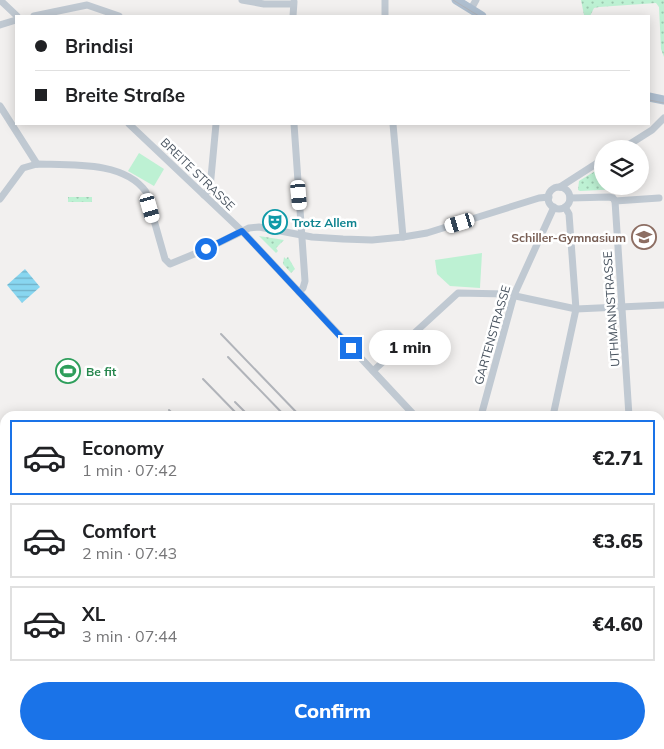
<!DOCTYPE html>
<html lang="en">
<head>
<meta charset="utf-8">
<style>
	body { margin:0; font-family:Mulish,sans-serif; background:#f6f6f6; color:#202124; height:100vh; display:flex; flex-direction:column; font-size:19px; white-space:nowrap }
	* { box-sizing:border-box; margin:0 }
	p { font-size:16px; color:#757577 }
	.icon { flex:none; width:28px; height:28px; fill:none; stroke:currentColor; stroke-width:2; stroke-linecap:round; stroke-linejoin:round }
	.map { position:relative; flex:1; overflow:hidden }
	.side { position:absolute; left:0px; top:411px; width:665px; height:339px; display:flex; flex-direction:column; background:#fff; border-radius:15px 15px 0 0; box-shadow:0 2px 12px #0003 }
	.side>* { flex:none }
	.top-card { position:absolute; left:15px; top:15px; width:635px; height:110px; border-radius:0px; box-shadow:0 2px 12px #0003; display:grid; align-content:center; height:110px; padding:0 20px; background:#fff }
	.fabs { position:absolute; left:594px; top:140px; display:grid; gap:10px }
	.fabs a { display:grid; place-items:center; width:55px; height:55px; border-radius:50%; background:#fff; box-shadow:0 2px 12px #0003; font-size:25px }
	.end { position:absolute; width:22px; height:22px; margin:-11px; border:6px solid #1a73e8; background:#fff; box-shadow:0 0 0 2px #fff }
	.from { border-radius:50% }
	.bubble { position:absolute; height:35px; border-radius:18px; background:#fff; box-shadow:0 2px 12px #0003; font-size:16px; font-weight:800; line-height:35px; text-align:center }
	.car { position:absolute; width:15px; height:30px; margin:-15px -8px; border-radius:6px; box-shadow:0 0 4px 1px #0007; background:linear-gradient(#fff 24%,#345 0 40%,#fff 0 76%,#345 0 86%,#fff 0) }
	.top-card b { display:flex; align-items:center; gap:18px; height:48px; font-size:19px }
	.top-card b+b { border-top:1px solid #e0e0e0 }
	.top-card i { width:12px; height:12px; background:#202124 }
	ul { padding:9px 0 0; list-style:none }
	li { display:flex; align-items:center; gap:15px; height:75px; margin:0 10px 8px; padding:0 10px; border:2px solid #e0e0e0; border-radius:0px }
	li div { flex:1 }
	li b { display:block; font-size:19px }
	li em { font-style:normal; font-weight:800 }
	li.current { border-color:#1a73e8 }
	li>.icon { width:45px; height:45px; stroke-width:1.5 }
	.cta { display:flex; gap:10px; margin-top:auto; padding:10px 20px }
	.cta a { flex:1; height:58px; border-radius:30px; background:#1a73e8; color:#fff; font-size:20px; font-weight:800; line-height:58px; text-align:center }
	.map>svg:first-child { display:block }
	.grass { fill:url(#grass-dots) }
	.garden { fill:#bdf1d3 }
	.water { fill:url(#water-rules) }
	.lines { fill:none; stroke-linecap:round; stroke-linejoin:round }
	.minor { stroke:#c0c9d2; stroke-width:7 }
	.major { stroke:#aebecf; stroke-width:9 }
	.tram { stroke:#b1b4ba; stroke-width:1 }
	.rail { stroke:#b1b4ba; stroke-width:2 }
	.route { stroke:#1a73e8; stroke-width:6 }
	.labels { text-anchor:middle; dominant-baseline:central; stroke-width:5; stroke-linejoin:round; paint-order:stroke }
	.street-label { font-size:12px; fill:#47525e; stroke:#fff }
	.culture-label { font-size:12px; font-weight:bold; fill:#0d838f; stroke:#fff; text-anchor:start }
	.education-label { font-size:12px; font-weight:bold; fill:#785e54; stroke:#fff; text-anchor:end }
	.leisure-label { font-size:12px; font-weight:bold; fill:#27864d; stroke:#fff; text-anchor:start }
</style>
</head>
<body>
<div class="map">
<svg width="664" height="749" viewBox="0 0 664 749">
	<defs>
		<pattern id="grass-dots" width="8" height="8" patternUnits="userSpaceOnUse" patternTransform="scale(1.25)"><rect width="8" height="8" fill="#bdf1d3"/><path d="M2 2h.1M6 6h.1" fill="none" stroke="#9bc6ae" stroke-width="1.8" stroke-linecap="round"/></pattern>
		<pattern id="water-rules" width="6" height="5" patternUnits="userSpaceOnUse" patternTransform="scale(1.25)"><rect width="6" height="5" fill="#88d6f0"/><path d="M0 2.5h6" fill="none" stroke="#71b0c6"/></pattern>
	</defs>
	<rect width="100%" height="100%" fill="#f2f0ef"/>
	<g class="grass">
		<path d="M581 0H664V57L661 49 659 7 656 3 599 7 594 8 590 16 584 15Z"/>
		<path d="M602 167V186H620V189L580 191 578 190 579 181Z"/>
		<rect x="68" y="197" width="24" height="5"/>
		<path d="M259 236 284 240 276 248 278 251 276 253Z"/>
		<path d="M284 257 286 259 288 257 295 269 291 273 283 264Z"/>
	</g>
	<g class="garden">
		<path d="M139 153 164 169 154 186 128 171Z"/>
		<path d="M482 253 480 288 450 286 437 274 435 260Z"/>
	</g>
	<path class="water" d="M25 269 40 287 22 303 7 285Z"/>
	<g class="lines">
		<g class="minor">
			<path d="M0 0 17 16"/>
			<path d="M242 0 264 4H293"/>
			<path d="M385 0V16"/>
			<path d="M471 9 476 0"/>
			<path d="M34 16 87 5 119 16"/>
			<path d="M293 16 294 2"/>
			<path d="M0 25 16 20"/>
			<path d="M0 106 37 164"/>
			<path d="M129 124 242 231 415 416"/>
			<path d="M294 124 305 281 303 288 299 292"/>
			<path d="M393 124 403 237"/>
			<path d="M622 149 652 130 664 118"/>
			<path d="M560 187 602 160"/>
			<circle cx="559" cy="198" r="11"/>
			<path d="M204 195 210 188 216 124"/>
			<path d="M570 198 609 197 613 198 615 201 659 198"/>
			<path d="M0 199 23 168 37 164C70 165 125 161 146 192L165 259 170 264 204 250 249 228 259 227 312 237 343 239 372 240 403 237 427 233 539 198 549 197"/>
			<path d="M615 201 629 416"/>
			<path d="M373 371 458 293 506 294 576 309 664 305"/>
			<path d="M481 416 514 295 554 207"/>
			<path d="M553 416 576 309 569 214 565 207"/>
			<path d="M660 441H664"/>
			<path d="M0 643 5 644"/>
			<path d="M660 653 664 658"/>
			<path d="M130 749 131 745"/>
		</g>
		<g class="major">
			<path d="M456 0 482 16"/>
			<path d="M649 97 664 100"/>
		</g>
		<g class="tram">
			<path d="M453 0 479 16"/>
			<path d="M649 100 664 103"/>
		</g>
		<g class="rail">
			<path d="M221 334 300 416"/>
			<path d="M228 357 285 416"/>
			<path d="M203 379 239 416"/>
			<path d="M235 402 249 416"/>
			<path d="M169 410 175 416"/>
			<path d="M0 430 5 431"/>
			<path d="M0 580 5 582"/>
			<path d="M0 589 5 591"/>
			<path d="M0 599 5 600"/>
			<path d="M0 631 5 632"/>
			<path d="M660 735 664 736"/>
			<path d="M540 745 557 749"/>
			<path d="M561 745 578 749"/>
			<path d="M580 745 597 749"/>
			<path d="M600 745 617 749"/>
			<path d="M619 745 637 749"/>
			<path d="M638 745 655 749"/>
		</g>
	</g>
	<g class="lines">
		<path class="route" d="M206 249 242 231 351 348"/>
	</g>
	<defs>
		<symbol id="theatre-ring" viewBox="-11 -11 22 22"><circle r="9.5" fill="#fff" stroke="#0f9aa8" stroke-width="1.5"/><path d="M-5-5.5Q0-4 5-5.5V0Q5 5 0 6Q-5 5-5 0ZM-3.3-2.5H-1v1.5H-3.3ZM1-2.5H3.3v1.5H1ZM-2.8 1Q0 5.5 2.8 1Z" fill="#0f9aa8"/></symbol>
		<symbol id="school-ring" viewBox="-11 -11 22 22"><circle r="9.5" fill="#fff" stroke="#8d6e63" stroke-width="1.5"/><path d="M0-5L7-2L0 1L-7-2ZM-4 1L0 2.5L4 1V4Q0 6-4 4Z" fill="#8d6e63"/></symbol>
		<symbol id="stadium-ring" viewBox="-11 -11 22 22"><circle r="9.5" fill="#fff" stroke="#2e9e5b" stroke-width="1.5"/><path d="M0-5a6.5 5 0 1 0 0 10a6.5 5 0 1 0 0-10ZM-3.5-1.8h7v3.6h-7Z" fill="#2e9e5b"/></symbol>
	</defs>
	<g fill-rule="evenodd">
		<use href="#theatre-ring" x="261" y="208" width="28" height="28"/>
		<use href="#school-ring" x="630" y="223" width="28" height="28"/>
		<use href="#stadium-ring" x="54" y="357" width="28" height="28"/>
	</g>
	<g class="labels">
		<g class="street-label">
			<text transform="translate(198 174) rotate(44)">BREITE STRASSE</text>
			<text transform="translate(611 309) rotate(-94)">UTHMANNSTRASSE</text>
			<text transform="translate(492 335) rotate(-74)">GARTENSTRASSE</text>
		</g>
		<g class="culture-label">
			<text x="292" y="222">Trotz Allem</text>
		</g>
		<g class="education-label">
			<text x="626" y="237">Schiller-Gymnasium</text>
		</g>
		<g class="leisure-label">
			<text x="86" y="371">Be fit</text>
		</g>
	</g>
</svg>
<div class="fabs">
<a><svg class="icon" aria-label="layers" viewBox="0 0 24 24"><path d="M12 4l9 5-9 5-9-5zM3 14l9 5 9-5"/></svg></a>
</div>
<i class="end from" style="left:206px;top:249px"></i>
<i class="end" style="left:351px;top:348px"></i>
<div class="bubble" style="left:369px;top:330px;width:82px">1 min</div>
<i class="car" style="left:299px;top:195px;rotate:175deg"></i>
<i class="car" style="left:150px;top:208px;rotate:164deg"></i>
<i class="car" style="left:460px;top:223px;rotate:253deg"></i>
<div class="top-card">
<b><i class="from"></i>Brindisi</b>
<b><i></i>Breite Straße</b>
</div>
<section class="side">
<ul>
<li class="current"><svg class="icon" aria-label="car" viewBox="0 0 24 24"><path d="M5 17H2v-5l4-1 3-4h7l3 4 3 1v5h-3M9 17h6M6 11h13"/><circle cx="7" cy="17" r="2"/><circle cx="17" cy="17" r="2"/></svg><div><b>Economy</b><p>1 min · 07:42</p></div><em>€2.71</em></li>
<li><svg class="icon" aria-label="car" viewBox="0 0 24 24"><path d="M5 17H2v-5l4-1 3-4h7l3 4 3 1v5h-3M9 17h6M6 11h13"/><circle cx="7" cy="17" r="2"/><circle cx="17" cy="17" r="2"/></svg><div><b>Comfort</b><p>2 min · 07:43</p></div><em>€3.65</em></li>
<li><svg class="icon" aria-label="car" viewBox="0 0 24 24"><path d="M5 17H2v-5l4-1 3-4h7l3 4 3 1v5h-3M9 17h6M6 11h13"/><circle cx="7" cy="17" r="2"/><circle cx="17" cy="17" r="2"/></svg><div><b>XL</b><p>3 min · 07:44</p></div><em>€4.60</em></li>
</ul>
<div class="cta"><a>Confirm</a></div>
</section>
</div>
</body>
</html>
